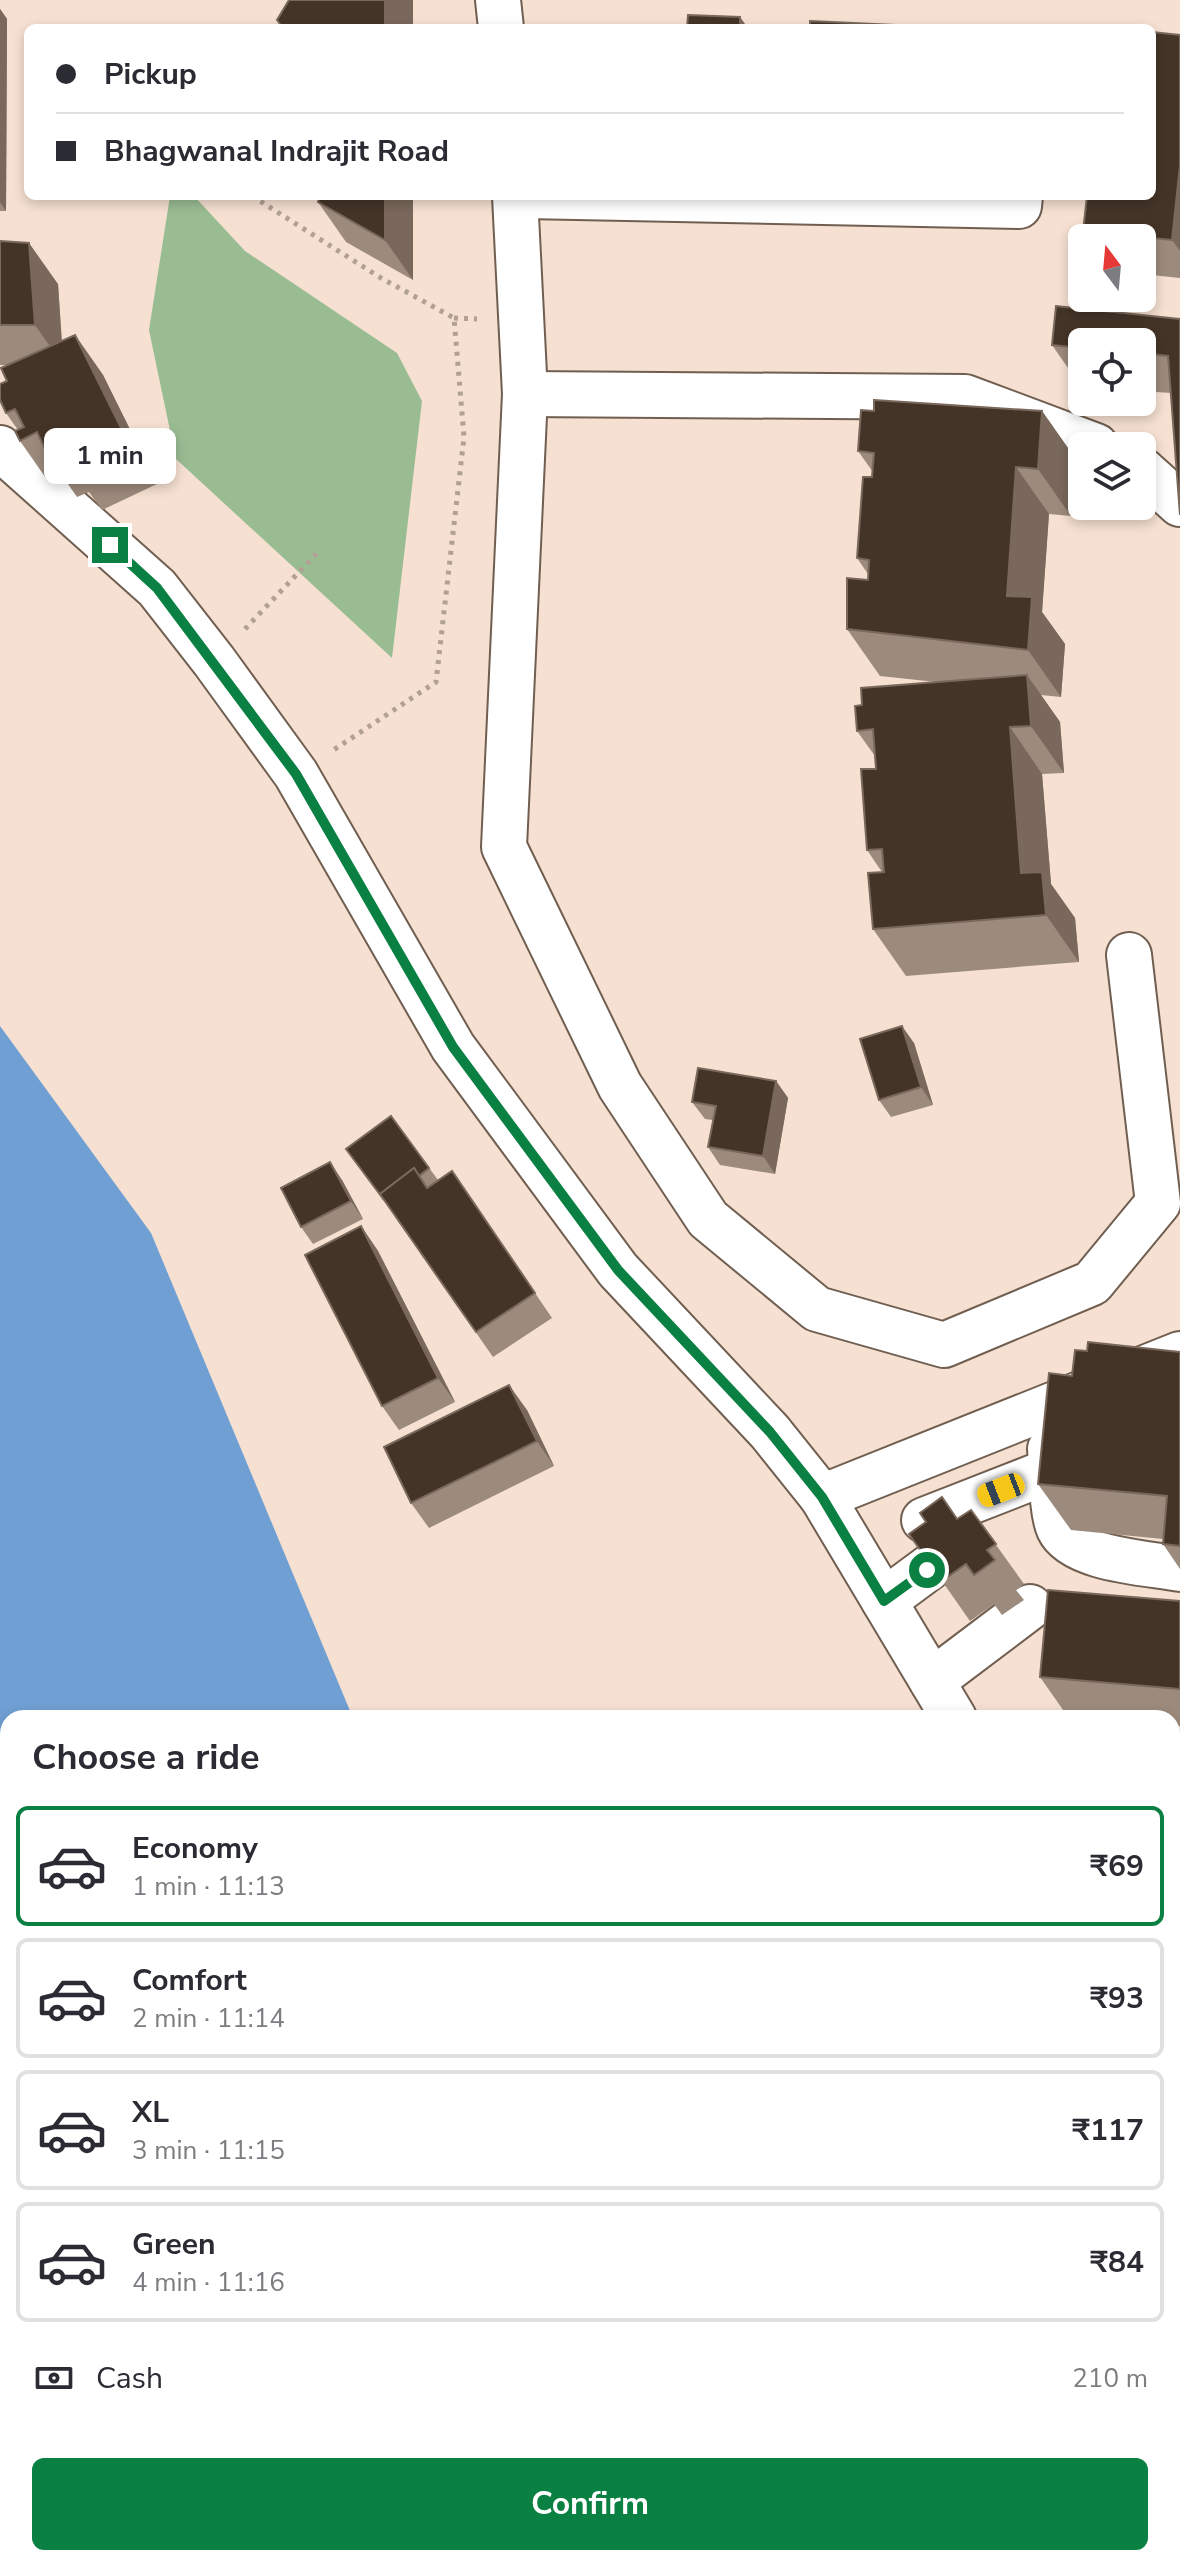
<!DOCTYPE html>
<html lang="en">
<head>
<meta charset="utf-8">
<style>
	body { margin:0; font-family:"Nunito Sans",sans-serif; background:#f2f2f3; color:#2b2b33; height:100vh; display:flex; flex-direction:column; font-size:30px; white-space:nowrap }
	* { box-sizing:border-box; margin:0 }
	p { font-size:26px; color:#7c7c81 }
	.icon { flex:none; width:44px; height:44px; fill:none; stroke:currentColor; stroke-width:2; stroke-linecap:round; stroke-linejoin:round }
	.map { position:relative; flex:1; overflow:hidden }
	.side { position:absolute; left:0px; top:1710px; width:1180px; height:856px; display:flex; flex-direction:column; background:#fff; border-radius:24px 24px 0 0; box-shadow:0 4px 12px #0003 }
	.side>* { flex:none }
	.hud { position:absolute; left:24px; top:24px; width:1132px; height:176px; border-radius:12px; box-shadow:0 4px 12px #0003; display:grid; align-content:center; height:176px; padding:0 32px; background:#fff }
	.needle { width:52px; rotate:344deg }
	.buttons { position:absolute; left:1068px; top:224px; display:grid; gap:16px }
	.buttons a { display:grid; place-items:center; width:88px; height:88px; border-radius:12px; background:#fff; box-shadow:0 4px 12px #0003; font-size:40px }
	.end { position:absolute; width:36px; height:36px; margin:-18px; border:10px solid #0b8043; background:#fff; box-shadow:0 0 0 4px #fff }
	.from { border-radius:50% }
	.bubble { position:absolute; height:56px; border-radius:12px; background:#fff; box-shadow:0 4px 12px #0003; font-size:26px; font-weight:700; line-height:56px; text-align:center }
	.car { position:absolute; width:24px; height:48px; margin:-24px -12px; border-radius:10px; box-shadow:0 0 6px 2px #0007; background:linear-gradient(#f5c518 24%,#345 0 40%,#f5c518 0 76%,#345 0 86%,#f5c518 0) }
	.hud b { display:flex; align-items:center; gap:28px; height:76px; font-size:30px }
	.hud b+b { border-top:2px solid #e1e1e2 }
	.hud i { width:20px; height:20px; background:#2b2b33 }
	ul { padding:0; list-style:none }
	li { display:flex; align-items:center; gap:24px; height:120px; margin:0 16px 12px; padding:0 16px; border:4px solid #e1e1e2; border-radius:12px }
	li div { flex:1 }
	li b { display:block; font-size:30px }
	li em { font-style:normal; font-weight:700 }
	li.current { border-color:#0b8043 }
	li>.icon { width:72px; height:72px; stroke-width:1.5 }
	h2 { padding:0 32px; font-size:36px; line-height:96px }
	.pay { display:flex; align-items:center; gap:20px; height:88px; padding:0 32px; font-size:30px }
	.pay p { margin-inline-start:auto }
	.button { display:flex; gap:16px; margin-top:auto; padding:16px 32px }
	.button a { flex:1; height:92px; border-radius:12px; background:#0b8043; color:#fff; font-size:32px; font-weight:700; line-height:92px; text-align:center }
	.map>svg:first-child { display:block }
	.green { fill:#9abc93 }
	.water { fill:#709fd3 }
	.lines { fill:none; stroke-linecap:round; stroke-linejoin:round }
	.minor-casing { stroke:#705f51; stroke-width:48 }
	.path { stroke:#b1a094; stroke-width:5; stroke-dasharray:4 6; stroke-linecap:butt }
	.minor { stroke:#fff; stroke-width:44 }
	.wall { fill:#9c8a7c }
	.shaded-wall { fill:#79685b }
	.building { fill:#443428; stroke:#79685b; stroke-width:2 }
	.route { stroke:#0b8043; stroke-width:10 }
</style>
</head>
<body>
<div class="map">
<svg width="1180" height="2566" viewBox="0 0 1180 2566">
	<rect width="100%" height="100%" fill="#f5e0d1"/>
	<path class="green" d="M170 196H194L245 251 397 353 422 401 392 658 176 459 149 330Z"/>
	<path class="water" d="M0 1026 151 1233 353 1718H8V2558H633L636 2566H0Z"/>
	<g class="lines">
		<defs>
			<g id="minor">
				<path d="M498 0 501 28"/>
				<path d="M515 196 525 394 504 847 620 1086 708 1219 817 1309 944 1345 1092 1283 1158 1203 1129 955"/>
				<path d="M526 196 1019 206 1020 196"/>
				<path d="M525 394 965 397 1096 446"/>
				<path d="M0 448 157 588 214 661 296 774 453 1047 618 1270 770 1432 822 1497 954 1718"/>
				<path d="M1142 470 1180 504"/>
				<path d="M1050 1449C1052 1470 1051 1512 1059 1529 1074 1560 1149 1563 1180 1569"/>
				<path d="M822 1497 1180 1354"/>
				<path d="M924 1520 1052 1470"/>
				<path d="M884 1601 942 1558"/>
				<path d="M932 1681 1030 1607"/>
				<path d="M1172 1851 1180 1853"/>
			</g>
		</defs>
		<use href="#minor" class="minor-casing"/>
		<g class="path">
			<path d="M252 196 381 278 454 318 464 437 436 682 332 751"/>
			<path d="M454 318 477 319"/>
			<path d="M245 629 319 551"/>
		</g>
		<use href="#minor" class="minor"/>
	</g>
	<g class="wall">
		<path d="M0 9 7 19 6 211H0Z"/>
		<path d="M1180 35V278L1142 274V238H1088L1083 231Z"/>
		<path d="M413 196V280L346 242 318 202Z"/>
		<path d="M0 241 58 284 62 341 75 335 103 375 157 484 102 510 89 492 77 497 61 474 48 481 20 441 18 430 6 413 8 365H0Z"/>
		<path d="M1180 319 1171 393 1142 391V342H1082V385H1080L1052 345Z"/>
		<path d="M874 411H1042L1075 458 1071 516 1049 514 1042 612 1065 644 1061 697 1041 695 1060 722 1064 773 1042 774 1051 884 1075 918 1079 962 906 976 873 929 882 872 867 850 876 769 875 756 857 731 862 705 936 682 880 676 847 629 868 580V574L857 558 873 472 858 451Z"/>
		<path d="M914 1043 933 1105 891 1117 879 1100Z"/>
		<path d="M776 1081 788 1098 775 1174 720 1165 708 1147 713 1120 705 1119 692 1102Z"/>
		<path d="M391 1116 438 1180 452 1171 552 1318 493 1357 394 1215Z"/>
		<path d="M342 1180 363 1219 313 1244 301 1227Z"/>
		<path d="M361 1226 378 1251 455 1402 399 1430 382 1406Z"/>
		<path d="M1087 1351 1180 1352V1569L1163 1544V1539L1071 1530 1038 1484Z"/>
		<path d="M527 1410 554 1466 429 1528 411 1503Z"/>
		<path d="M971 1510 1024 1584 1016 1590 1024 1600 1002 1615 994 1604 970 1621 909 1534 957 1519Z"/>
		<path d="M1180 1601V1726H1172V1718L1068 1717 1040 1677Z"/>
		<rect x="1172" y="1916" width="8" height="245"/>
		<path d="M1172 2163H1180V2295L1172 2294Z"/>
	</g>
	<g class="shaded-wall">
		<rect x="385" y="0" width="28" height="28"/>
		<path d="M0 9 7 19 6 211 0 202Z"/>
		<path d="M740 17 748 28H740Z"/>
		<path d="M1180 165V251L1172 240Z"/>
		<path d="M385 196H413V280L385 240Z"/>
		<path d="M29 243 58 284 63 365 35 325Z"/>
		<path d="M75 335 103 375 157 484 129 444Z"/>
		<path d="M1042 411 1075 458 1071 516 1038 469Z"/>
		<path d="M1016 467 1049 514 1042 612 1065 644 1061 697 1028 650 1007 596Z"/>
		<path d="M1027 675 1060 722 1064 773 1031 726Z"/>
		<path d="M1010 727 1042 774 1051 884 1075 918 1079 962 1046 915 1021 873Z"/>
		<path d="M902 1026 914 1043 933 1105 921 1087Z"/>
		<path d="M776 1081 788 1098 775 1174 763 1156Z"/>
		<path d="M330 1162 342 1180 363 1219 351 1201Z"/>
		<path d="M361 1226 378 1251 455 1402 438 1378Z"/>
		<path d="M509 1385 527 1410 554 1466 537 1441Z"/>
	</g>
	<g class="building">
		<path d="M289 0H385V28H283L277 20Z"/>
		<path d="M688 15 740 17V28H687Z"/>
		<path d="M810 21 960 28H810Z"/>
		<path d="M1152 32 1180 35V165L1172 240 1083 231 1087 196H1152Z"/>
		<path d="M320 196H385V240L318 202Z"/>
		<path d="M0 241 29 243 35 325H0Z"/>
		<path d="M1056 306 1180 319V515L1168 356 1142 353V342H1082V348L1052 345Z"/>
		<path d="M75 335 129 444 74 470 64 450 49 457 37 432 20 441 15 431 24 427 15 409 6 413 0 400V384L7 381 1 368Z"/>
		<path d="M874 400 1042 411 1038 469 1016 467 1007 596 1032 597 1028 650 847 629V578L868 580 869 560 857 558 863 477H872L874 453 858 451 861 410 874 411Z"/>
		<path d="M1027 675 1031 726 1010 727 1021 873 1042 872 1046 915 873 929 868 873 884 872 882 849 867 850 861 769H876L873 729 857 731 855 706 862 705 861 688Z"/>
		<path d="M902 1026 921 1087 879 1100 860 1039Z"/>
		<path d="M698 1068 776 1081 763 1156 708 1147 716 1106 692 1102Z"/>
		<path d="M391 1116 429 1168 419 1176 414 1168 380 1194 384 1200 346 1149Z"/>
		<path d="M330 1162 351 1201 301 1227 281 1188Z"/>
		<path d="M414 1168 427 1188 452 1171 535 1293 476 1332 380 1194Z"/>
		<path d="M361 1226 438 1378 382 1406 305 1255Z"/>
		<path d="M1088 1342 1180 1352V1546L1163 1544 1167 1496 1038 1484 1049 1373 1072 1376 1075 1350 1087 1351Z"/>
		<path d="M509 1385 537 1441 411 1503 384 1447Z"/>
		<path d="M942 1497 957 1519 971 1510 996 1544 987 1550 995 1560 974 1575 966 1564 942 1581 909 1534 926 1522 920 1513Z"/>
		<path d="M1048 1590 1180 1601V1689L1040 1677Z"/>
		<path d="M1172 1916H1180V2000L1172 2001Z"/>
		<path d="M1172 2030 1180 2031V2122H1172Z"/>
		<rect x="1172" y="2163" width="8" height="92"/>
		<path d="M1180 2484V2566H1160L1157 2558H1172V2487Z"/>
	</g>
	<g class="lines">
		<path class="route" d="M110 545 157 588 296 774 453 1047 618 1270 770 1432 822 1497 884 1601 927 1570"/>
	</g>
</svg>
<div class="buttons">
<a><svg class="needle" viewBox="-14 -14 28 28"><path d="M0-13l5 13h-10z" fill="#e53935"/><path d="M0 13l5-13h-10z" fill="#7c7c81"/></svg></a>
<a><svg class="icon" aria-label="locate" viewBox="0 0 24 24"><circle cx="12" cy="12" r="6"/><path d="M12 2v4M12 18v4M2 12h4M18 12h4"/></svg></a>
<a><svg class="icon" aria-label="layers" viewBox="0 0 24 24"><path d="M12 4l9 5-9 5-9-5zM3 14l9 5 9-5"/></svg></a>
</div>
<i class="end from" style="left:927px;top:1570px"></i>
<i class="end" style="left:110px;top:545px"></i>
<div class="bubble" style="left:44px;top:428px;width:132px">1 min</div>
<i class="car" style="left:1001px;top:1490px;rotate:249deg"></i>
<div class="hud">
<b><i class="from"></i>Pickup</b>
<b><i></i>Bhagwanal Indrajit Road</b>
</div>
<section class="side">
<h2>Choose a ride</h2>
<ul>
<li class="current"><svg class="icon" aria-label="car" viewBox="0 0 24 24"><path d="M5 17H2v-5l4-1 3-4h7l3 4 3 1v5h-3M9 17h6M6 11h13"/><circle cx="7" cy="17" r="2"/><circle cx="17" cy="17" r="2"/></svg><div><b>Economy</b><p>1 min · 11:13</p></div><em>₹69</em></li>
<li><svg class="icon" aria-label="car" viewBox="0 0 24 24"><path d="M5 17H2v-5l4-1 3-4h7l3 4 3 1v5h-3M9 17h6M6 11h13"/><circle cx="7" cy="17" r="2"/><circle cx="17" cy="17" r="2"/></svg><div><b>Comfort</b><p>2 min · 11:14</p></div><em>₹93</em></li>
<li><svg class="icon" aria-label="car" viewBox="0 0 24 24"><path d="M5 17H2v-5l4-1 3-4h7l3 4 3 1v5h-3M9 17h6M6 11h13"/><circle cx="7" cy="17" r="2"/><circle cx="17" cy="17" r="2"/></svg><div><b>XL</b><p>3 min · 11:15</p></div><em>₹117</em></li>
<li><svg class="icon" aria-label="car" viewBox="0 0 24 24"><path d="M5 17H2v-5l4-1 3-4h7l3 4 3 1v5h-3M9 17h6M6 11h13"/><circle cx="7" cy="17" r="2"/><circle cx="17" cy="17" r="2"/></svg><div><b>Green</b><p>4 min · 11:16</p></div><em>₹84</em></li>
</ul>
<div class="pay"><svg class="icon" aria-label="cash" viewBox="0 0 24 24"><path d="M3 7h18v10H3z"/><circle cx="12" cy="12" r="2"/></svg>Cash<p>210 m</p></div>
<div class="button"><a>Confirm</a></div>
</section>
</div>
</body>
</html>
